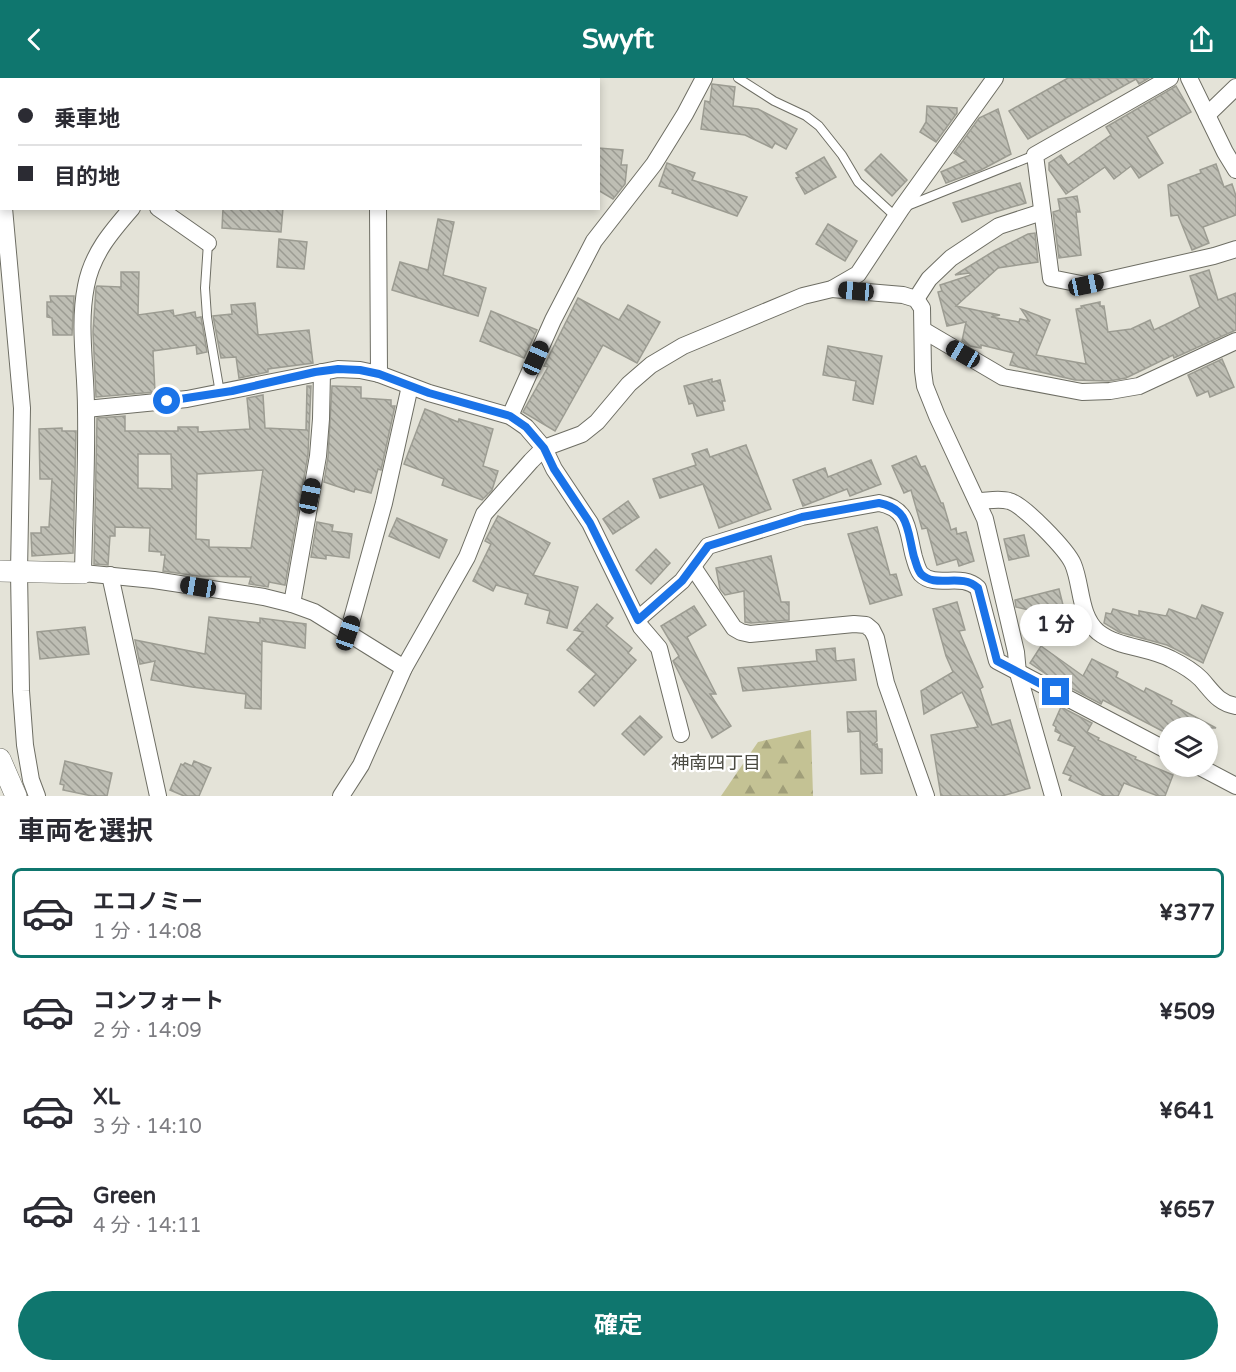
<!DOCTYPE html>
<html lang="ja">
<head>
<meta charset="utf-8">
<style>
	body { margin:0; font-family:"Varela Round","Noto Sans JP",sans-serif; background:#f2f2f3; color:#2b2b33; height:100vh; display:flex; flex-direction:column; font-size:22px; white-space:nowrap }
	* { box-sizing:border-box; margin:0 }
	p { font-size:20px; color:#7c7c81 }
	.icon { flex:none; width:33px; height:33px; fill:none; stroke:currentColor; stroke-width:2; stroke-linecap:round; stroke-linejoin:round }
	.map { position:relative; height:718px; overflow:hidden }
	.drawer { display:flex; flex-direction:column; background:#fff; flex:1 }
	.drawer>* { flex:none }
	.hud { position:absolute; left:0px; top:0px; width:600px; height:132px; box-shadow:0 3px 9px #0003; display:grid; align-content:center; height:132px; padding:0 18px; background:#fff }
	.tools { position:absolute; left:1158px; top:639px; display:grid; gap:12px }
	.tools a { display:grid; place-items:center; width:60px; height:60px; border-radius:50%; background:#fff; box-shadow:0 3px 9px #0003; font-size:30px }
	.end { position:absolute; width:27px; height:27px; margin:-14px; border:8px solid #1a73e8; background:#fff; box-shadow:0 0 0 3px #fff }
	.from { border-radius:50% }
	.bubble { position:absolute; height:42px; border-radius:21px; background:#fff; box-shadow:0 3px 9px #0003; font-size:20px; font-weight:700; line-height:42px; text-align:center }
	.car { position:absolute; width:18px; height:36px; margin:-18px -9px; border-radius:8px; box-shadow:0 0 4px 2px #0007; background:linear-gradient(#222 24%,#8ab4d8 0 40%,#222 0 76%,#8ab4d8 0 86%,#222 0) }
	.hud b { display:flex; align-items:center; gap:21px; height:57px; font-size:22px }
	.hud b+b { border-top:2px solid #e1e1e2 }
	.hud i { width:15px; height:15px; background:#2b2b33 }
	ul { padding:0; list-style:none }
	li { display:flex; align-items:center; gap:18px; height:90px; margin:0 12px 9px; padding:0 6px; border:3px solid transparent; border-radius:9px }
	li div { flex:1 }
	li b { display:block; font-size:22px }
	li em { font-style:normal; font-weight:700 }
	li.current { border-color:#0f766e }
	li>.icon { width:54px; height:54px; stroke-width:1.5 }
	h2 { padding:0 18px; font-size:27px; line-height:72px }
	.action { display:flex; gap:12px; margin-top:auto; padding:12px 18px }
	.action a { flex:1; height:69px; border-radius:36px; background:#0f766e; color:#fff; font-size:24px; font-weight:700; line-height:69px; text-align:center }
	header { display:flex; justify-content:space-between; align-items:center; height:78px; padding:0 18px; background:#0f766e; color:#fff; font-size:27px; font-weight:700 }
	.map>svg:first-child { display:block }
	.forest { fill:url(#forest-firs) }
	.building { fill:url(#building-back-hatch); stroke:#9c9c92; stroke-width:1.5; fill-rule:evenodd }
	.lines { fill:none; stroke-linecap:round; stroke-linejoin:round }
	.service-casing { stroke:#6e6e64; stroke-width:10 }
	.minor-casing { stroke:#6e6e64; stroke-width:18 }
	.tertiary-casing { stroke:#6e6e64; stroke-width:22 }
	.service { stroke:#fff; stroke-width:8 }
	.minor { stroke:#fff; stroke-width:16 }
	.tertiary { stroke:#fff; stroke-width:21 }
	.route { stroke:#1a73e8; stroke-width:8 }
	.labels { text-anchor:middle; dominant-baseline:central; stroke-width:4.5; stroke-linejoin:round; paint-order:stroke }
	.neighbourhood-label { font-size:18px; fill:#4b4b42; stroke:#fff }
</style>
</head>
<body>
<header><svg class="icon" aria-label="back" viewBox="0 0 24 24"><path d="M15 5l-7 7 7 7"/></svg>Swyft<svg class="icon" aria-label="share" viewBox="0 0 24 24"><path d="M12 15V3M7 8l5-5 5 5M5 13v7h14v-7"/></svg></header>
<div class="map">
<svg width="1236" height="718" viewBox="0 0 1236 718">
	<defs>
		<pattern id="forest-firs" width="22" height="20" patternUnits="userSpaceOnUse" patternTransform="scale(1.5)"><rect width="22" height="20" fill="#c4c294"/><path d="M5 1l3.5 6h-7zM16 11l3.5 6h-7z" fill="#a09e79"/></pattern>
		<pattern id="building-back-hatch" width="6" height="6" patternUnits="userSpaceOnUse" patternTransform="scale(1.5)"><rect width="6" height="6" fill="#bebeb4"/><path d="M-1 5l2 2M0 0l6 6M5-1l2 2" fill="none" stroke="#9b9b92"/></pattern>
	</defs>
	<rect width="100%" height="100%" fill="#e4e3d8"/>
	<path class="forest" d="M811 652 813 718H721L758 664Z"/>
	<g class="building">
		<path d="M1068 0H1149L1139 6 1136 1 1028 61 1009 33Z"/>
		<path d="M712 6 735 9 733 28 758 31 797 51 786 71 775 65 772 70 745 57 701 51 705 23 710 24Z"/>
		<path d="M1176 8 1191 34 1147 59 1163 85 1139 100 1131 88 1114 101 1105 89 1066 116 1049 92V85L1061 77 1068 87 1111 57 1106 49Z"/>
		<path d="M927 28 957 30V35L936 64 920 54 926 44Z"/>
		<path d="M998 31 1011 76 981 92 946 105 941 94 966 83 954 75 979 40Z"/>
		<path d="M598 70 623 72 621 87H627L625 106 613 121 598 112Z"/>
		<path d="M881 76 907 102 892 118 865 92Z"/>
		<path d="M824 79 836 99 805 116 796 100 799 99 796 95Z"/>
		<path d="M667 85 695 95 692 102 747 119 737 138 672 115 673 112 659 108Z"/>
		<path d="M1216 86 1224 109 1232 106 1236 118V137L1203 149 1209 165 1192 172 1178 137 1171 138 1168 107 1201 95 1200 92Z"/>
		<path d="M1020 105 1026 125 985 137 962 144 953 125Z"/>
		<path d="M1077 118 1080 134H1076L1081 177 1059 180 1053 134 1060 132 1058 121Z"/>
		<path d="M223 130H283L281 154 222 150Z"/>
		<path d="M438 141 454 144 443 197 486 210 478 238 392 212 400 184 428 192Z"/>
		<path d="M828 146 857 163 845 183 816 166Z"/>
		<path d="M1035 155 1038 184 998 190 956 228 1000 237 991 239 1019 244 1020 241 1029 243 1021 231 1050 242 1036 277 1086 286 1076 231 1082 230 1081 228 1100 224V228H1104L1108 254 1131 251 1150 242 1154 252 1173 243 1200 229 1190 198 1209 192 1218 222 1236 215V252L1174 280 1173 277 1126 300 1109 303 1075 302 1010 287 1014 275 981 267V270L970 268 962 263 966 244 947 248 938 214 942 213 940 207 971 197 969 195 955 197 994 173 1028 156Z"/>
		<path d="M279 161 307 164 304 191 277 189Z"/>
		<path d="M121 194H139L138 237 173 232 174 238 195 234 196 240 201 239 207 274 197 276 196 267 153 273 155 314 96 319 93 254 96 210 97 208 121 209Z"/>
		<path d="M50 218H74L72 257H53L52 240 47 239V224H51Z"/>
		<path d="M578 220 619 242 628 227 660 244 637 285 603 267 555 353 523 334 548 289 544 288Z"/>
		<path d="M255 225 258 257 309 252 313 285 268 291V294L239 300 236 279 221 280 213 238 232 236 231 227Z"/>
		<path d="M491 233 537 252 524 280 480 263Z"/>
		<path d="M828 268 882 278 873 326 853 322 856 303 823 297Z"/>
		<path d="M1222 281 1234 309 1210 319 1208 313 1197 318 1188 297Z"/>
		<path d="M712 301V304L720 302 725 323H722L724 332 697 338 693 325 689 326 684 308Z"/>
		<path d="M307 308H311L308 377 285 507 269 504 268 509 249 506 251 499 198 498 163 493 165 477H161V474L149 473 150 450 115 449V458H110L108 487 94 486 97 340 125 338V353H178V349H198V354L250 351 247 320 263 317 265 350 306 352ZM138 376H171L172 411 138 410ZM263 392 251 470 209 469V462L196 461 197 396Z"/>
		<path d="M332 308 361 309V320L391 322V328H395L381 392 378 391 371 415 355 411 354 414 324 404 328 379Z"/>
		<path d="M425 331 458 344 459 341 493 351 483 388 498 393 492 412 482 422 442 407 444 401 404 386Z"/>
		<path d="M62 350V353H76L73 475 32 478 31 455H41V449H49L52 401H40L39 351Z"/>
		<path d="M746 367 771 431 719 450 703 406 660 420 653 401 696 387 692 376 707 371 710 379Z"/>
		<path d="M916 378 921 389 925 388 941 425H943L951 452 956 450 957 456 966 454 974 483 959 488 957 481 937 487 927 450 922 451 911 412 904 415 892 388Z"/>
		<path d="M871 382 881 406 850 418 847 411 803 428 793 402 825 390 828 399Z"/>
		<path d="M628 423 639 439 613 456 603 441Z"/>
		<path d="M498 438 550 465 533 497 578 509 567 550 547 545 550 533 525 526 528 516 496 507 493 513 473 503 491 466 485 463Z"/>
		<path d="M397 440 447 462 439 480 389 458Z"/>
		<path d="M317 444 333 447 332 453 352 456 349 480 326 477V481L311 479Z"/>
		<path d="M877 449 890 497 896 496 902 517 870 526 848 456Z"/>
		<path d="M1024 457 1029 478 1009 482 1004 461Z"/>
		<path d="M656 471 670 485 651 506 636 492Z"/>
		<path d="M771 478 781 524H789V542L751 545 745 544 744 513 725 517 720 511 716 490Z"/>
		<path d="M1059 511 1065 535 1054 538 1016 529 1015 522Z"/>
		<path d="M957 524 965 552 959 553 983 609 980 611 992 647 1010 642 1030 710 1002 718H941L931 657 978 649 962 614 924 636 921 613 953 594 946 578 933 531Z"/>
		<path d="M597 526 613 540 606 548 632 570 628 575 636 582 594 628 579 614 596 596 567 572 583 554 574 552Z"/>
		<path d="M1202 527 1223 535 1203 585 1167 567 1119 554 1104 545 1106 535 1111 536 1113 531 1139 538V533L1166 538 1169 531 1196 541Z"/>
		<path d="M694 528 706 547 687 559 716 616H710L731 648 712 660 673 583 679 578 661 548Z"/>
		<path d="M209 539 260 545V540L306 546 305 570 262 563 261 631 245 630 246 616 192 609 151 602 155 583 140 586 135 562 205 576Z"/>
		<path d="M85 549 89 576 40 581 37 554Z"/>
		<path d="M1041 568 1083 598 1092 581 1118 594 1116 599 1144 614 1146 610 1172 623 1171 626 1216 650H1168V656L1103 622 1101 626 1052 600 1030 585Z"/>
		<path d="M835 570 836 583 854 581 856 602 743 613 738 590 817 583 816 572Z"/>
		<path d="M1061 629 1092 645 1087 654 1099 660 1098 662 1136 679 1135 681 1173 697 1165 718H1158L1124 705 1118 718H1104L1069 702 1071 698 1063 695 1075 669 1058 662 1061 656 1055 653 1056 649 1053 647Z"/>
		<path d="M876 633 877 663 872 667 877 666 878 671H882V695L861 696 860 653 848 654 847 634Z"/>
		<path d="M640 638 662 659 644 677 622 656Z"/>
		<path d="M65 683 112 695 107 718H92L63 712 64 707 60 706Z"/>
		<path d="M194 683 211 690 199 718H184L170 712 181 686 183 687 185 685 192 688Z"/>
	</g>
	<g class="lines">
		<defs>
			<g id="service">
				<path d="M738 0 774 23 806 38 819 48 842 77 858 104 896 139"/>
				<path d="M907 128 1035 77"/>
				<path d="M208 165 205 210 207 239 220 315"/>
			</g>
			<g id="minor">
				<path d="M140 0V2"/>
				<path d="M1170 0 1035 77 1051 200 1086 207 1214 178 1236 171"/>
				<path d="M1189 0 1225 74 1236 92"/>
				<path d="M281 2 282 0"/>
				<path d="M373 2V0"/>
				<path d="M1207 37 1236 9"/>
				<path d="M0 73 2 93"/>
				<path d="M4 130 22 330 19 494 21 613 25 667 31 702 37 718"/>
				<path d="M132 130C111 154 92 176 86 208 78 248 86 290 86 331 87 386 84 441 83 495L154 502 264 519 292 526 314 534 404 590"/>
				<path d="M158 130 208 165"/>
				<path d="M378 130 379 296"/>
				<path d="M832 211 903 217 916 221 922 230 923 293 925 308 937 338 985 441 1016 574 1018 595 1053 718"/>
				<path d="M916 221 929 201 951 180 999 148 1042 134"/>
				<path d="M923 252 1003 299 1082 314 1110 313 1139 308 1236 263"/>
				<path d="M86 331 187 321 338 291 360 292 379 296 429 315 510 338 526 349 544 370 554 391 590 445 641 549 659 570 681 656"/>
				<path d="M510 338 553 242 594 163 654 86 685 36 704 0"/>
				<path d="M977 423C987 423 999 420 1009 423 1023 426 1067 472 1073 486 1082 507 1079 538 1098 554 1118 570 1149 569 1171 581 1181 586 1193 593 1201 601 1212 613 1218 625 1236 628"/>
				<path d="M693 489 734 550 741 554 750 556 854 546 866 547 872 552 876 560 886 605 926 718"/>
				<path d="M110 497 158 718"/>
				<path d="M292 526 318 378 321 341 322 294"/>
				<path d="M638 541 682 503 708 468 802 439 879 425C910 431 907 453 914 479 916 485 917 491 921 496 936 511 961 494 978 510L997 583 1168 673"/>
				<path d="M348 555 384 425 410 308"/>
				<path d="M1198 688 1236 708"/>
				<path d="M341 718 361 687 404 590 467 479 484 436 531 383 544 370 582 356 597 344 629 306 651 287 683 268 803 218 832 211 858 196 901 131 995 0"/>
			</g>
			<g id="tertiary">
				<path d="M0 493 83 495"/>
				<path d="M0 681 16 718"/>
			</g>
		</defs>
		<use href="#service" class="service-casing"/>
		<use href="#minor" class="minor-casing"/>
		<use href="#tertiary" class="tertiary-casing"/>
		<use href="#service" class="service"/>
		<use href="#minor" class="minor"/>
		<use href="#tertiary" class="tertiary"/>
	</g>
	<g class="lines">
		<path class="route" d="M167 323 232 313 315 294 338 291 360 292 379 296 429 315 510 338 526 349 544 370 554 391 590 445 638 542 682 503 708 468 802 439 879 425C910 431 907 453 914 479 916 484 917 491 921 496 936 511 961 494 978 510L997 583 1056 614"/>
	</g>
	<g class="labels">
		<g class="neighbourhood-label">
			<text x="716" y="685">神南四丁目</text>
		</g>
	</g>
</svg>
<div class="tools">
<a><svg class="icon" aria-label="layers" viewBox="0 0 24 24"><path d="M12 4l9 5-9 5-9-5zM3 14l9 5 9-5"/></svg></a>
</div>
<i class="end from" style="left:167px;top:323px"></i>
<i class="end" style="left:1056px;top:614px"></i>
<div class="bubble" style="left:1020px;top:526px;width:72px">1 分</div>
<i class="car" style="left:1086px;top:207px;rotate:78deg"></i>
<i class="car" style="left:856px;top:213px;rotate:275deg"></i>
<i class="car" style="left:963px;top:276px;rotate:300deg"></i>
<i class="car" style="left:536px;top:280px;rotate:24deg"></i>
<i class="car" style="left:310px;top:418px;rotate:11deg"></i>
<i class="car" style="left:198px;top:509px;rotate:279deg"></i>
<i class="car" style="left:348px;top:555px;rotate:19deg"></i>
<div class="hud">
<b><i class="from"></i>乗車地</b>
<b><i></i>目的地</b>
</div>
</div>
<section class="drawer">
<h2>車両を選択</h2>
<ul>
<li class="current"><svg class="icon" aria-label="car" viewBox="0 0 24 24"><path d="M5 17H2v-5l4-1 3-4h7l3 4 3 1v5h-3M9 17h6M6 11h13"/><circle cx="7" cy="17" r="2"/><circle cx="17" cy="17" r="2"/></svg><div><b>エコノミー</b><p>1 分 · 14:08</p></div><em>¥377</em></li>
<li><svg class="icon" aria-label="car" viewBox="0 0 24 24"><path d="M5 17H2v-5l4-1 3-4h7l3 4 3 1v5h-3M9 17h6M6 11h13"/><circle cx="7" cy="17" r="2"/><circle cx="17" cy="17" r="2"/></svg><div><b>コンフォート</b><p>2 分 · 14:09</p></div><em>¥509</em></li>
<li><svg class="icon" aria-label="car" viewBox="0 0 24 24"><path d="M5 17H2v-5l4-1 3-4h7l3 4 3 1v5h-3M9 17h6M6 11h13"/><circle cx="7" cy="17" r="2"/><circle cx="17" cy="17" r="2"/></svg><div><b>XL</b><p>3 分 · 14:10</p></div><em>¥641</em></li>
<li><svg class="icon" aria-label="car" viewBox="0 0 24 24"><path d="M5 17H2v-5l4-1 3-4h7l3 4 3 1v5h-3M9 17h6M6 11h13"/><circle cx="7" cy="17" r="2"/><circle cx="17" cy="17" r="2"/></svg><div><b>Green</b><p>4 分 · 14:11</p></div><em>¥657</em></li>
</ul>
<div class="action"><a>確定</a></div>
</section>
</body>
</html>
